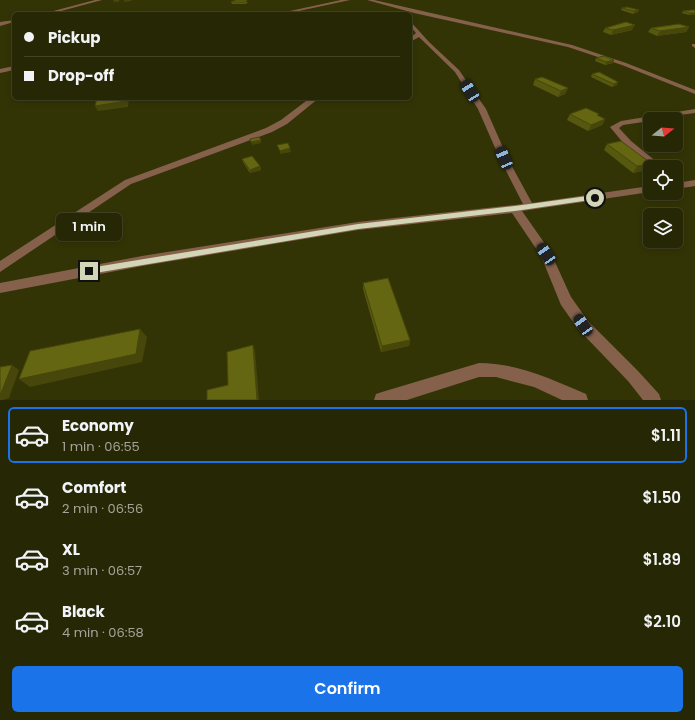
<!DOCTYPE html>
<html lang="en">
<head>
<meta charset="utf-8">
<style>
	body { margin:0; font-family:Poppins,sans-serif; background:#323313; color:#f1f3f6; height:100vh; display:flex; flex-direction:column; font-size:15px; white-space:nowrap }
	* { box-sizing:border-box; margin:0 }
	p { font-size:13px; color:#a4a59a }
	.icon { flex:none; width:22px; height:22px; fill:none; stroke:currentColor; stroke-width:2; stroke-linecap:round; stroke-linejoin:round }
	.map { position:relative; height:400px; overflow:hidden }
	.sheet { display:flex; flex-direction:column; background:#262704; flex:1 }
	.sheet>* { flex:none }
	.top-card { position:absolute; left:12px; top:12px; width:400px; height:88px; border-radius:6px; box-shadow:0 2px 6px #0003,0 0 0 1px #424426; display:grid; align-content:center; height:88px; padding:0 12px; background:#262704 }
	.needle { width:26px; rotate:73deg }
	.tools { position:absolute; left:643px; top:112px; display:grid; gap:8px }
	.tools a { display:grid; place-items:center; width:40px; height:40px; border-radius:6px; background:#262704; box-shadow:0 2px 6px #0003,0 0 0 1px #424426; font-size:20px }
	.end { position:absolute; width:18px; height:18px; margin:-9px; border:5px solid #d3d5b7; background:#111; box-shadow:0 0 0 2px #111 }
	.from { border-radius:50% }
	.bubble { position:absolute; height:28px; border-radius:6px; background:#262704; box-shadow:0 2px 6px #0003,0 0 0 1px #424426; font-size:13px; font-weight:600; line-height:28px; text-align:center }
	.car { position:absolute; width:12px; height:24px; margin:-12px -6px; border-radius:5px; box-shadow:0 0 3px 1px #0007; background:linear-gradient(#222 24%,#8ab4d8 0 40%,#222 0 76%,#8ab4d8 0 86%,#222 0) }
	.top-card b { display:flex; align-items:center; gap:14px; height:38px; font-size:15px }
	.top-card b+b { border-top:1px solid #424426 }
	.top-card i { width:10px; height:10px; background:#f1f3f6 }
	ul { padding:7px 0 0; list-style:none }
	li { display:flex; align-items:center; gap:12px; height:56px; margin:0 8px 6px; padding:0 4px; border:2px solid transparent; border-radius:6px }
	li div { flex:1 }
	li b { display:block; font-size:15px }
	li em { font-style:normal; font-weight:600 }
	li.on { border-color:#1a73e8 }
	li>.icon { width:36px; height:36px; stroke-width:1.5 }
	.button { display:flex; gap:8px; margin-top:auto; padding:8px 12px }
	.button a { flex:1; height:46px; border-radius:6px; background:#1a73e8; color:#fff; font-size:16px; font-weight:600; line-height:46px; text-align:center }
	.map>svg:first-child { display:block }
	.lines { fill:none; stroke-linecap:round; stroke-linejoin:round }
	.minor { fill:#85614c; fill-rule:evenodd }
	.wall { fill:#57580f }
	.shaded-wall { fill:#47470c }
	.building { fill:#656611; stroke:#47470c }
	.route { fill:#d3d5b7 }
</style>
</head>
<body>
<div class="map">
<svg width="695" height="400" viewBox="0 0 695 400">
	<rect width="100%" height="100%" fill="#333405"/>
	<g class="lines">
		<g class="minor">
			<path d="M95 0H102L50 14H42Z"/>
			<path d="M341 0H350L285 14H276Z"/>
			<path d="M367 0H374L572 45 626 63 695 90V94L622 65 568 47 414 13Z"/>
			<path d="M14 20V22L0 26V22Z"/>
			<path d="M410 21 429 42 459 70 486 109 508 159 532 203 650 186V192L522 211 550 251 571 297 588 321 638 371 659 394 661 400H643L628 381 578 329 561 305 541 256 512 213 358 230 142 266 0 293V283L142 256 358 222 523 204 500 159 478 109 455 72 419 37 410 42V38L416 33 410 26Z"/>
			<path d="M692 44H695V48L692 46Z"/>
			<path d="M14 66V70L0 73V69Z"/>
			<path d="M310 98H319L287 124 272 132 131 184 0 272V261L125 180 266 128 281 120Z"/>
			<path d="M695 109V113L650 119V121L623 125 619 128 631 141 663 167H652L625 145 610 127 621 121Z"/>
			<path d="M695 180V186L676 189V183Z"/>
			<path d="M479 363C517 363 551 379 586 394L588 400H562L534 387 496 377H479L407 400H374L376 394 382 392Z"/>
		</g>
	</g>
	<g class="wall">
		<path d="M231 2H248L246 4H232Z"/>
		<path d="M622 8 638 12 633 14 621 10Z"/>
		<path d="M695 10 689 15 682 13 683 11Z"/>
		<path d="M689 27 686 32 657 36 648 32 651 28Z"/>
		<path d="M605 28 632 30 611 35 603 32Z"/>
		<path d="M596 58 613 63 605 65 595 61Z"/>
		<path d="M592 74 617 85 612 87 591 77Z"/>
		<path d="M535 79 568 88 565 94 558 97 533 85Z"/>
		<path d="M570 114 598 116 605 119 602 125 588 131 567 120Z"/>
		<path d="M607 144 652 164 647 170 633 173 604 150Z"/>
		<path d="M242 159 260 166 261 170 250 173 243 162Z"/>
		<path d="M363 283 410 340 409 346 381 352 363 289Z"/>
	</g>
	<g class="shaded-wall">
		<path d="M113 0H120L118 2H114Z"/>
		<path d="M124 0H132L131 1 124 2Z"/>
		<path d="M639 10 638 12 633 14 634 11Z"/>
		<path d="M690 13H695V15H689Z"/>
		<path d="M635 25 632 30 611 35 613 30Z"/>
		<path d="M689 27 686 32 657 36 660 31Z"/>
		<path d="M614 60 613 63 605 65 606 62Z"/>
		<path d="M618 82 617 85 612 87 614 84Z"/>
		<path d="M568 88 565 94 558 97 561 91Z"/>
		<path d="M126 98H129L128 107 98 111 95 106Z"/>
		<path d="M605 119 602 125 588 131 591 125Z"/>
		<path d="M261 140V143L252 145 251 142Z"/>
		<path d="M290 148 291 152 280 154V151Z"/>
		<path d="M652 164 647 170 633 173 637 166Z"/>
		<path d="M260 166 261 170 250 173V170Z"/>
		<path d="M140 329 147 337 142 362 30 387 19 379Z"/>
		<path d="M410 340 409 346 381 352 382 346Z"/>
		<path d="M253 345 255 351 259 400H257Z"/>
		<path d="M12 365 19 370 9 398 3 400H0V394Z"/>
	</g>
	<g class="building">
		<path d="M236 0H247L246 2H231Z"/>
		<path d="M627 7 639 10 634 11 622 8Z"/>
		<path d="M693 10H695V13H690L683 11Z"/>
		<path d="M56 12 54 14H46L47 13Z"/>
		<path d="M626 22 635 25 613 30 605 28Z"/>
		<path d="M679 24 689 27 660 31 651 28Z"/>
		<path d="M604 56 614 60 606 62 596 58Z"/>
		<path d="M599 72 618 82 614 84 592 74Z"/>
		<path d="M542 77 568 88 561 91 535 79Z"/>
		<path d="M97 98H126V101L95 106Z"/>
		<path d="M586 108 599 114 597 115 605 119 591 125 570 114Z"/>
		<path d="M259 137 261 140 251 142 250 139Z"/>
		<path d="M621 141 652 164 637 166 607 144Z"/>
		<path d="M288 143 290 148 280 151 277 145Z"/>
		<path d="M252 156 260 166 250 170 242 159Z"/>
		<path d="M388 278 410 340 382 346 363 283Z"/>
		<path d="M140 329 136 354 19 379 30 351Z"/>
		<path d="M253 345 257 400H207V390L228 385 227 352Z"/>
		<path d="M12 365 1 393 0 394V367Z"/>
	</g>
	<path class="route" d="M595 195 598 198 597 199 515 211 358 229 89 274 85 271 89 268 358 224 515 206Z"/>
</svg>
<div class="tools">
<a><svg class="needle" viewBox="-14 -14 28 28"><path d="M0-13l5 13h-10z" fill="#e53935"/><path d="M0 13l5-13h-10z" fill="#a4a59a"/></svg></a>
<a><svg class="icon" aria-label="locate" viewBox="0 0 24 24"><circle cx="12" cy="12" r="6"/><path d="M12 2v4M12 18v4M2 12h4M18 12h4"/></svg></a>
<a><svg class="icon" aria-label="layers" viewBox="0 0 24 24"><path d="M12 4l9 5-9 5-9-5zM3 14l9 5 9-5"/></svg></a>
</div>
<i class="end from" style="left:595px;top:198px"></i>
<i class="end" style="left:89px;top:271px"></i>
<div class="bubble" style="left:56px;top:213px;width:66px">1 min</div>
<i class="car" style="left:470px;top:91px;rotate:328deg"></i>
<i class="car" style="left:504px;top:158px;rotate:337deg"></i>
<i class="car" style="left:546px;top:254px;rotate:326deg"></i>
<i class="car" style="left:583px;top:325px;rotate:325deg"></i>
<div class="top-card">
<b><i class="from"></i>Pickup</b>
<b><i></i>Drop-off</b>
</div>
</div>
<section class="sheet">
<ul>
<li class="on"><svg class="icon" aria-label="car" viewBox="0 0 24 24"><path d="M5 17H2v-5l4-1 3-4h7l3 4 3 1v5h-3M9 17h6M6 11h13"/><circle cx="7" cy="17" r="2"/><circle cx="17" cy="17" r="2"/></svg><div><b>Economy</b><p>1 min · 06:55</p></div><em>$1.11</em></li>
<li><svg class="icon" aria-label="car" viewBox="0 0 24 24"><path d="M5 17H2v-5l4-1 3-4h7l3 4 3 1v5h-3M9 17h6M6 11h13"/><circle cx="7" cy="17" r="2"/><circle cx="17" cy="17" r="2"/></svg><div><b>Comfort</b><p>2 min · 06:56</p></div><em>$1.50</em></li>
<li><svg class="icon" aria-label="car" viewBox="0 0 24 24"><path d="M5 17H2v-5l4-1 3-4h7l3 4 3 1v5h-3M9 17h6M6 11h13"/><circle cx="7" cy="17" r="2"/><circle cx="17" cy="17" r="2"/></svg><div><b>XL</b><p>3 min · 06:57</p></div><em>$1.89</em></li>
<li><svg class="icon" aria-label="car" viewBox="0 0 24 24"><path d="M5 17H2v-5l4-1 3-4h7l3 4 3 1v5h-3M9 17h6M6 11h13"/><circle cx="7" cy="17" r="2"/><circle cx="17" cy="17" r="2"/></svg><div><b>Black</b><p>4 min · 06:58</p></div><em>$2.10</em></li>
</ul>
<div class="button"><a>Confirm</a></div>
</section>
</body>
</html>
